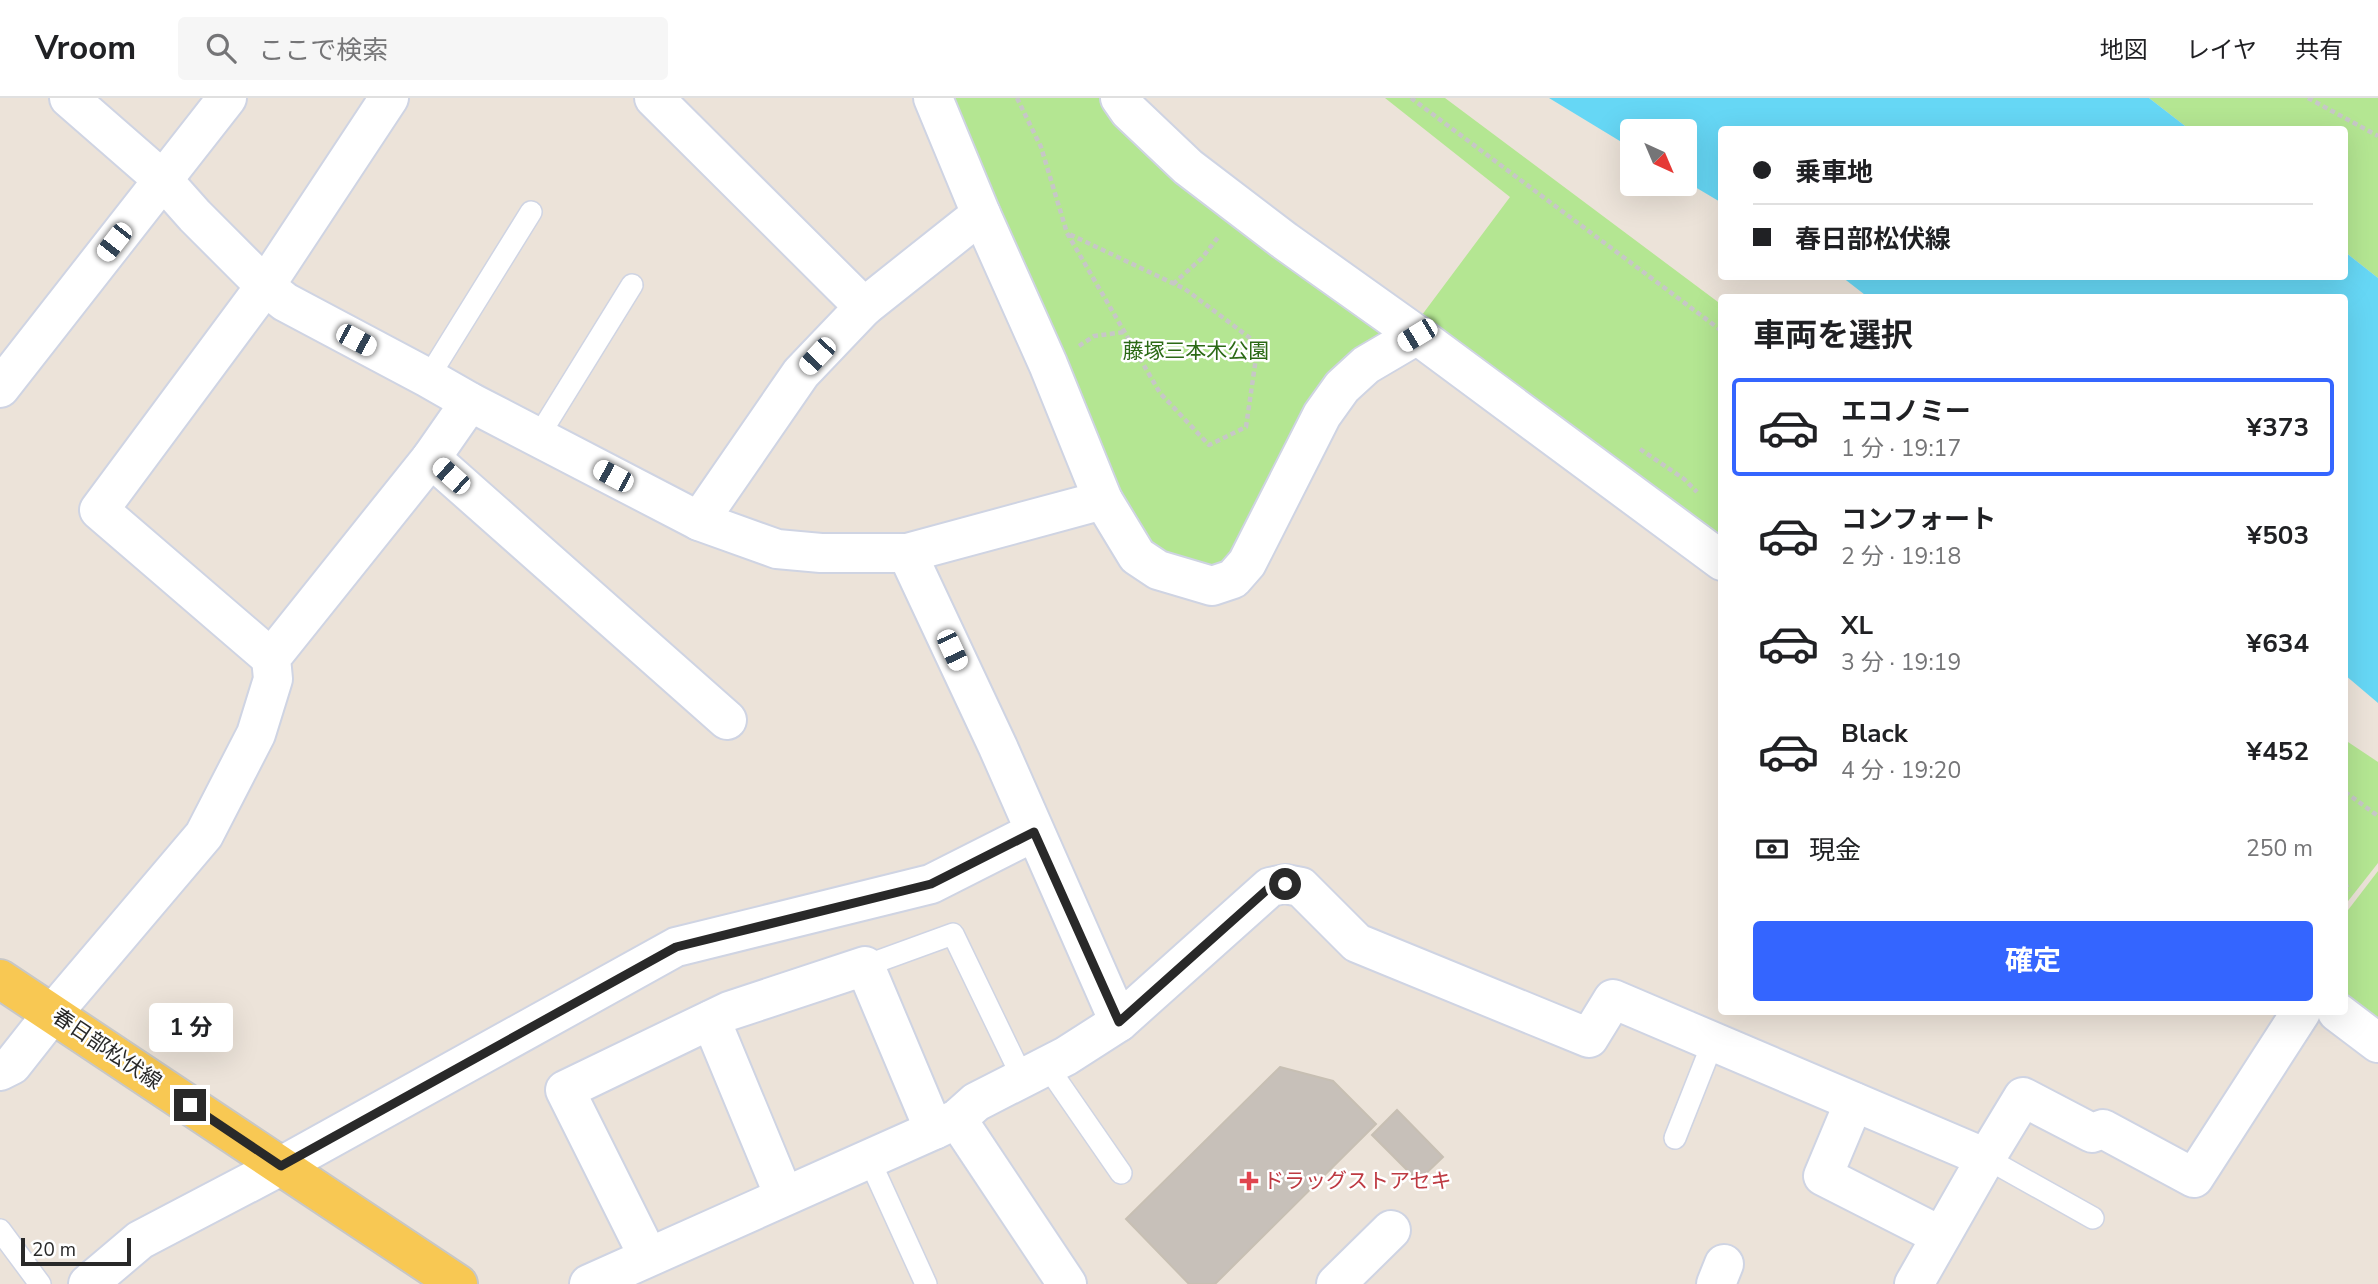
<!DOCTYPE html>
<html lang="ja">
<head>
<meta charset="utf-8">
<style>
	body { margin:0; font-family:"Nunito Sans","Noto Sans JP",sans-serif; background:#f6f6f6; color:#202124; height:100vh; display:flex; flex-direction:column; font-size:26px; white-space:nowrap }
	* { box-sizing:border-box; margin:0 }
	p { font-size:23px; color:#757577 }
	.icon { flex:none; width:38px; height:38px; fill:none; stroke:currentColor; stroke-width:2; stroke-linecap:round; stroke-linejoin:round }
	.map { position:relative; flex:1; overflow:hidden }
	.drawer { position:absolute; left:1718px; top:196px; width:630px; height:721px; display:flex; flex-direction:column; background:#fff; border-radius:7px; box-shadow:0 7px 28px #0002 }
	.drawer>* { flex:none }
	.hud { position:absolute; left:1718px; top:28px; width:630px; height:154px; border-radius:7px; box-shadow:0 7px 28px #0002; display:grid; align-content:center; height:154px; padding:0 35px; background:#fff }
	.needle { width:46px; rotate:136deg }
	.fabs { position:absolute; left:1620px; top:21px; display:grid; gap:14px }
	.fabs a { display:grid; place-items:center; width:77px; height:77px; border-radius:7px; background:#fff; box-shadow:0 7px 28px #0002; font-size:35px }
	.scale { position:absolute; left:21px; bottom:18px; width:110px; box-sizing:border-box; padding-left:7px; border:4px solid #292929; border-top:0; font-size:19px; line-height:24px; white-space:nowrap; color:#292929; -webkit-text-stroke:5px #fff; paint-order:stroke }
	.end { position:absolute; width:32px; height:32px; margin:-16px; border:9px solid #292929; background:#fff; box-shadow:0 0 0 4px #fff }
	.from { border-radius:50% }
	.bubble { position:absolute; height:49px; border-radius:7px; background:#fff; box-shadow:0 7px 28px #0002; font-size:23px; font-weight:700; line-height:49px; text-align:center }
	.car { position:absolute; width:21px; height:42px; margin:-21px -10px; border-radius:9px; box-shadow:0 0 5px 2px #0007; background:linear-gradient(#fff 24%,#345 0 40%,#fff 0 76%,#345 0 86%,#fff 0) }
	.hud b { display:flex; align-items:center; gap:24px; height:66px; font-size:26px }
	.hud b+b { border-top:2px solid #e0e0e0 }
	.hud i { width:18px; height:18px; background:#202124 }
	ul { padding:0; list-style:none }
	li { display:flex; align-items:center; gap:21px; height:98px; margin:0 14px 10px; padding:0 21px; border:4px solid transparent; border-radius:7px }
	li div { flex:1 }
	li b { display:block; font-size:26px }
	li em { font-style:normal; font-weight:700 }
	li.selected { border-color:#3465ff }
	li>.icon { width:63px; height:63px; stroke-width:1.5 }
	h2 { padding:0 35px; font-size:32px; line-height:84px }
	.pay { display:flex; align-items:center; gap:18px; height:77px; padding:0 35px; font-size:26px }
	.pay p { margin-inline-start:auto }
	.primary-button { display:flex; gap:14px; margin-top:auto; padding:14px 35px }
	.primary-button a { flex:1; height:80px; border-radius:7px; background:#3465ff; color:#fff; font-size:28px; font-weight:700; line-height:80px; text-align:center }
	header { display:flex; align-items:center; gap:42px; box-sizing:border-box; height:98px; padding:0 35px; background:#fff; border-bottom:2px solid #e0e0e0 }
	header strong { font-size:33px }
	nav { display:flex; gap:38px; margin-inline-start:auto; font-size:24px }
	.search { width:490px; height:63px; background:#f6f6f6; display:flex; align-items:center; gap:18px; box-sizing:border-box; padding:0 24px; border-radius:7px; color:#757577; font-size:26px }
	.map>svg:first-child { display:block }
	.green { fill:#b4e692 }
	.water { fill:#66d7f5 }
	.building { fill:#c7c0b9; stroke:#c7bfb3; stroke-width:2 }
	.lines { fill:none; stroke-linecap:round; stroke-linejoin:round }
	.service-casing { stroke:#cfd4e3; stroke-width:24 }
	.minor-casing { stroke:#cfd4e3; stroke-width:42 }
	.tertiary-casing { stroke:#cfd4e3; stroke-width:42 }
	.primary-casing { stroke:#c7c7c7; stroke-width:42 }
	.path { stroke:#c7c7c7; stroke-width:4.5; stroke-dasharray:5 3.5; stroke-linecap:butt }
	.service { stroke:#fff; stroke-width:21 }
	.minor { stroke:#fff; stroke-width:38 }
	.tertiary { stroke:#fff; stroke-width:38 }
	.primary { stroke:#f8c853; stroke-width:38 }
	.route { stroke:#292929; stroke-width:9 }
	.health-dot { fill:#e0444e; stroke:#fff; stroke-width:2.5 }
	.labels { text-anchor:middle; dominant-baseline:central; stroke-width:5; stroke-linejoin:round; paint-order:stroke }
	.park-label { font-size:21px; fill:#2b6915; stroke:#fff }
	.street-label { font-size:21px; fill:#292929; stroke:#fff }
	.health-label { font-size:21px; fill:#be3a42; stroke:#fff; text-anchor:start }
</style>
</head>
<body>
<header>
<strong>Vroom</strong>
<div class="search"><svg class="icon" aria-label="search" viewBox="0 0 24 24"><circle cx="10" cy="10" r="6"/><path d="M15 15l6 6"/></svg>ここで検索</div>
<nav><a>地図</a><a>レイヤ</a><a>共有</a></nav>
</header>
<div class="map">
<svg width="2378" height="1186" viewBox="0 0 2378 1186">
	<rect width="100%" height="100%" fill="#ece3d9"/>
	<g class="green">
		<path d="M949 0H1105L1395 237 1222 472 1166 465 1115 398Z"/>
		<path d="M1385 0H1445L1722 207V450L1416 225 1510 99Z"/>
		<path d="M2149 0H2378V180L2345 154V32L2189 31Z"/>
		<path d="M2345 642 2378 664V765L2345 807Z"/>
		<path d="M2378 773V927L2345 902V816Z"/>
	</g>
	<g class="water">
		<path d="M1549 0H2149L2189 31 1722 32V105L1685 83V33H1633V51Z"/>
		<path d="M2345 154 2378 180V605L2345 577V200H1869L1842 179 2345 178Z"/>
	</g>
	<g class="building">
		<path d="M1280 969 1333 983 1376 1026 1215 1186H1189L1126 1121Z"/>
		<path d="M1397 1012 1443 1059 1418 1083 1372 1037Z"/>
	</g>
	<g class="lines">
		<defs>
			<g id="service">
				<path d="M428 280 531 114"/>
				<path d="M538 339 632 187"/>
				<path d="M865 868 953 836 1023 981"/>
				<path d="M1047 968 1121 1075"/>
				<path d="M1675 1040 1713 944"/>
				<path d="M1986 1060 2093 1120"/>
				<path d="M869 1061 926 1186"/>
				<path d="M0 1132 40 1186"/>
			</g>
			<g id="minor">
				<path d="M69 0 163 82 195 118 265 188 285 204 428 280 470 304 699 423 777 451 821 455H907L1103 402"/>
				<path d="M654 0 864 209"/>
				<path d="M933 0 981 116 1048 266 1103 402 1137 458 1158 472 1212 488 1233 481 1247 465 1322 317 1342 289 1366 267 1417 237"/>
				<path d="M1120 0 1129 13 1188 69 1285 143 1417 237 1722 463"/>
				<path d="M431 360 727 622"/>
				<path d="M699 423 801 275 864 209 981 116"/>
				<path d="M907 455 998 649 1119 924 1270 789 1285 786 1301 789 1357 845 1589 940 1613 901 1986 1060 1914 1186"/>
				<path d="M271 560 99 412 265 188 389 0"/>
				<path d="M2337 914 2378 945"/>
				<path d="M711 922 784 1098"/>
				<path d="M0 973 12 967 53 915 204 737 256 636 273 581 271 560 431 360 470 304"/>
				<path d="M1854 1004 1823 1078 1941 1138"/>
				<path d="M957 1021 1067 1186"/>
				<path d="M1986 1060 2023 999 2092 1035 2103 1031 2194 1080 2301 914"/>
				<path d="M648 1158 565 992 729 913 865 868 934 1032"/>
				<path d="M88 1186 140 1142 281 1068 676 849 931 786 1034 734"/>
				<path d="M589 1186 934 1032 957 1021 976 1004 1066 958 1119 924"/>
				<path d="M1336 1186 1391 1132"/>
				<path d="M1716 1186 1724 1166"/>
			</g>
			<path id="tertiary" d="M0 290 227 0"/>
			<path id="primary" d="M0 881 458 1186"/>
		</defs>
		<use href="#service" class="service-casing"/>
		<use href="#minor" class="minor-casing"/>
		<use href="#tertiary" class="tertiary-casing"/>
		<use href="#primary" class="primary-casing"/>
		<g class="path">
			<path d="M1017 0 1041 49 1067 135 1160 295 1209 347 1246 329 1258 246 1185 191 1067 135"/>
			<path d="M1411 0 1722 233"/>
			<path d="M2308 0 2378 38"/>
			<path d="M1173 186 1202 160 1219 138"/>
			<path d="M1079 248 1094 238 1125 234"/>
			<path d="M1640 351 1684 381 1697 394"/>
			<path d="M2345 694 2378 718"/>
			<path d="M2345 785 2349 793"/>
		</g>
		<use href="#service" class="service"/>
		<use href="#minor" class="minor"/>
		<use href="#tertiary" class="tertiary"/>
		<use href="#primary" class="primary"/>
	</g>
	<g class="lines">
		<path class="route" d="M190 1007 281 1068 676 849 931 786 1034 734 1119 924 1270 789 1285 786"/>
	</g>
	<path class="health-dot" d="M1245.5 1072.5h7v7h7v7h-7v7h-7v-7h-7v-7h7z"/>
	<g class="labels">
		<g class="park-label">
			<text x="1196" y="253">藤塚三本木公園</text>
		</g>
		<g class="street-label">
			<text transform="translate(107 951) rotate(34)">春日部松伏線</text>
		</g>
		<g class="health-label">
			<text x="1263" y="1083">ドラッグストアセキ</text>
		</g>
	</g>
</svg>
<div class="fabs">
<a><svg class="needle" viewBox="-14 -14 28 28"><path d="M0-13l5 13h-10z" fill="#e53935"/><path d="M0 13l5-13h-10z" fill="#757577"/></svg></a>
</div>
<div class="scale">20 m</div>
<i class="end from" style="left:1285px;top:786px"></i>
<i class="end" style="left:190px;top:1007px"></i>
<div class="bubble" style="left:149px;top:905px;width:84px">1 分</div>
<i class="car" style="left:114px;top:144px;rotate:218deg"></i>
<i class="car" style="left:1417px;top:237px;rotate:239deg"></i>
<i class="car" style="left:356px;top:242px;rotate:118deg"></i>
<i class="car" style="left:817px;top:258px;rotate:223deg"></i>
<i class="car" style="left:451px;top:378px;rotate:312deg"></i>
<i class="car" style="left:613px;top:378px;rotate:298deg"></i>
<i class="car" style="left:952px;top:552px;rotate:155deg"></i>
<div class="hud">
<b><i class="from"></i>乗車地</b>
<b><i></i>春日部松伏線</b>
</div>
<section class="drawer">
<h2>車両を選択</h2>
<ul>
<li class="selected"><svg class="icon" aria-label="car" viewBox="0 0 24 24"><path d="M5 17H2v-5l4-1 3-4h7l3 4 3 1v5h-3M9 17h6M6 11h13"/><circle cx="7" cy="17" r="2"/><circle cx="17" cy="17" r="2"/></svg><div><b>エコノミー</b><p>1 分 · 19:17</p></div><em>¥373</em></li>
<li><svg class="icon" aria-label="car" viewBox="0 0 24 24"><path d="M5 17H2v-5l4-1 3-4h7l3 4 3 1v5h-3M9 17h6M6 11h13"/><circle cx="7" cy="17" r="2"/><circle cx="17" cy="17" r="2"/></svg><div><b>コンフォート</b><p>2 分 · 19:18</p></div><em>¥503</em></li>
<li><svg class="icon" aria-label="car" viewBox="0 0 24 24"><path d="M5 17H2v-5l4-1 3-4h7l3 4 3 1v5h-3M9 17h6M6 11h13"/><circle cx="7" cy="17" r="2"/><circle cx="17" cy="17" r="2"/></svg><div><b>XL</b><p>3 分 · 19:19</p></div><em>¥634</em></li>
<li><svg class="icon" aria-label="car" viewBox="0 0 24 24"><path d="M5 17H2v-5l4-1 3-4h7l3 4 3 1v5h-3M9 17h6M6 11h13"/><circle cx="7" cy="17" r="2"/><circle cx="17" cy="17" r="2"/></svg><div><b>Black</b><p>4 分 · 19:20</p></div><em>¥452</em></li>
</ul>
<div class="pay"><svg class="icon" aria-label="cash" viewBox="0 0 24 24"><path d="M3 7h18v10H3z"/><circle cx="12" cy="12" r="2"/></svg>現金<p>250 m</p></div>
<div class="primary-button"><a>確定</a></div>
</section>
</div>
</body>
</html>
